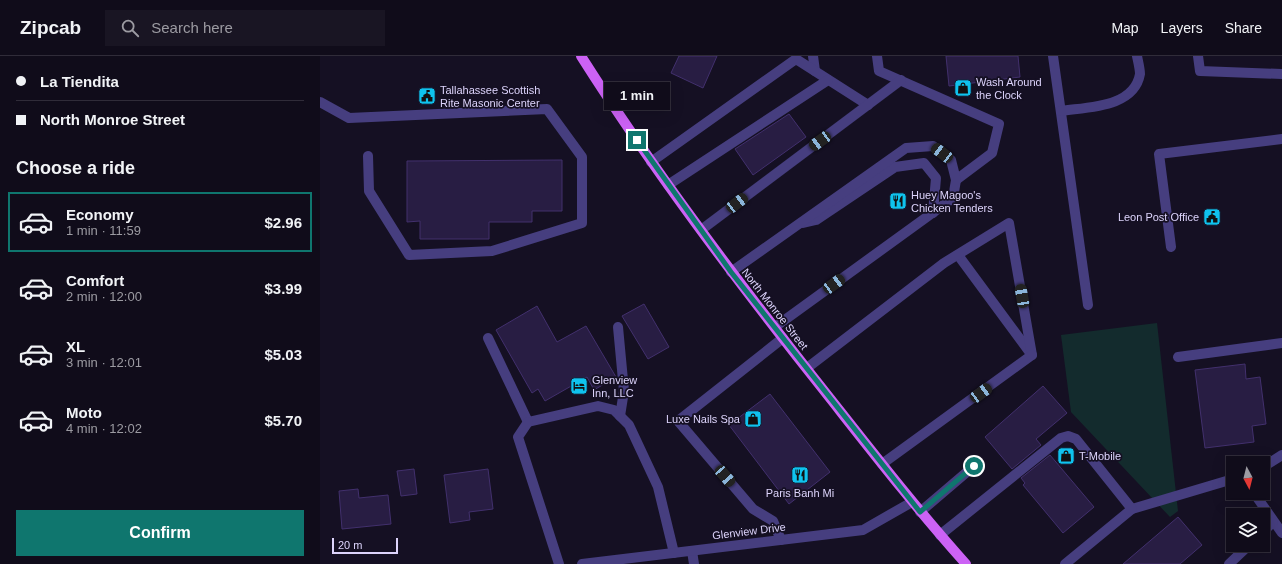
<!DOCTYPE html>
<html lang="en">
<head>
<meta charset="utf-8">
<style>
	body { margin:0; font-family:Arial,sans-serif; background:#191523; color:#f1f3f6; height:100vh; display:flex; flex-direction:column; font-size:15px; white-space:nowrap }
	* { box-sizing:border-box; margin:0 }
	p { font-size:13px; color:#9c9ba2 }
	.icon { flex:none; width:22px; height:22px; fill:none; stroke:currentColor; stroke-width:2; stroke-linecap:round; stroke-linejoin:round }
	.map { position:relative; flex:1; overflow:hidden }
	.side { display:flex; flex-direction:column; background:#100c1a; width:320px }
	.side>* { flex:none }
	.banner { display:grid; align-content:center; height:88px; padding:0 16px; background:#100c1a }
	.needle { width:26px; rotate:173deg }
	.tools { position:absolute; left:906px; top:400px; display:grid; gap:8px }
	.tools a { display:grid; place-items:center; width:44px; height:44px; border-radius:0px; background:#100c1a; box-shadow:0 4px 16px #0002,0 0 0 1px #302c39; font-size:20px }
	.scale { position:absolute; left:12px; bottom:10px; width:66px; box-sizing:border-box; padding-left:4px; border:2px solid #ddd4fc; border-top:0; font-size:11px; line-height:14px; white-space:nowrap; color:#ddd4fc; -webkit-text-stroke:3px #151023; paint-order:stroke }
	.end { position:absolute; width:18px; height:18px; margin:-9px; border:5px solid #0f766e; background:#fff; box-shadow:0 0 0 2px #fff }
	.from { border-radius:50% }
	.bubble { position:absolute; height:28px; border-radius:0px; background:#100c1a; box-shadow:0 4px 16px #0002,0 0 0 1px #302c39; font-size:13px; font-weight:600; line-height:28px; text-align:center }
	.car { position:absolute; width:12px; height:24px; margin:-12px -6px; border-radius:5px; box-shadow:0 0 3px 1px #0007; background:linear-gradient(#222 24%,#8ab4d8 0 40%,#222 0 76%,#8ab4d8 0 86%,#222 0) }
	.banner b { display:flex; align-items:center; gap:14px; height:38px; font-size:15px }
	.banner b+b { border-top:1px solid #302c39 }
	.banner i { width:10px; height:10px; background:#f1f3f6 }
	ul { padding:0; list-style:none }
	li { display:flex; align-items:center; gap:12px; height:60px; margin:0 8px 6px; padding:0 8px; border:2px solid transparent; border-radius:0px }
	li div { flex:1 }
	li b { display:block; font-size:15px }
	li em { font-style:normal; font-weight:600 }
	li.active { border-color:#0f766e }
	li>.icon { width:36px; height:36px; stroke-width:1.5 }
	h2 { padding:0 16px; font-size:18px; line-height:48px }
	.cta { display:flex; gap:8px; margin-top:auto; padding:8px 16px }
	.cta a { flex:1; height:46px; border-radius:0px; background:#0f766e; color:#fff; font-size:16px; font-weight:600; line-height:46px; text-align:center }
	header { display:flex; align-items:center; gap:24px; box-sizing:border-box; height:56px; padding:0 20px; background:#100c1a; border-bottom:1px solid #302c39 }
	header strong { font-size:19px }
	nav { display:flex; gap:22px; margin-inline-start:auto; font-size:14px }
	.search { width:280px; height:36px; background:#191523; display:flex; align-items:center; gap:10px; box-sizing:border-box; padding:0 14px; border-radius:0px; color:#9c9ba2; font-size:15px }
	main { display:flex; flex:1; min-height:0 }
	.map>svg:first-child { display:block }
	.green { fill:#132b2d }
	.building { fill:#281d43; stroke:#42306d }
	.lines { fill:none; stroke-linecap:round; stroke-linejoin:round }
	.minor { stroke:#463e7f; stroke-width:10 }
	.major { stroke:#cc62f5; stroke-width:10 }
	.route { stroke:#0f766e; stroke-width:5 }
	.labels { text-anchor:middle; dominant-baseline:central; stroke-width:3.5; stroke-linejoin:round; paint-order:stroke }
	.poi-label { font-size:11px; fill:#ddd4fc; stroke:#151023; text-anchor:start }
	.street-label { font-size:11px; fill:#ddd4fc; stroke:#151023 }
</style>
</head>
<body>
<header>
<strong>Zipcab</strong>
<div class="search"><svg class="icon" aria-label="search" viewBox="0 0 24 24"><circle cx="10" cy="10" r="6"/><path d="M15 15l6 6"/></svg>Search here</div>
<nav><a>Map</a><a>Layers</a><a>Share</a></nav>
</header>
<main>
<section class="side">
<div class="banner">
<b><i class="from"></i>La Tiendita</b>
<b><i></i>North Monroe Street</b>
</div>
<h2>Choose a ride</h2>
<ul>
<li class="active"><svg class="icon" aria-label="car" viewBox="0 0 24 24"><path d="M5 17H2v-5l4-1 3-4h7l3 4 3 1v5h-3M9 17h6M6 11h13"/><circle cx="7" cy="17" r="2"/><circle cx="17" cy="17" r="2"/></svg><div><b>Economy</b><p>1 min · 11:59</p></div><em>$2.96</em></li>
<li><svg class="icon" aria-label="car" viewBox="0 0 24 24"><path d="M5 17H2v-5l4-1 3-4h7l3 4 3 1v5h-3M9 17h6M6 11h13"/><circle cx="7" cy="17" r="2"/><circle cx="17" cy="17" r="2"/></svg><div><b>Comfort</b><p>2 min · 12:00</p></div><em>$3.99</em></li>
<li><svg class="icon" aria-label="car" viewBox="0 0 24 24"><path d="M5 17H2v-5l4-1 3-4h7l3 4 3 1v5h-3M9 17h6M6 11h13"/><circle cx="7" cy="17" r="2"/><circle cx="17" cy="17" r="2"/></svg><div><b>XL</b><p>3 min · 12:01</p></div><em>$5.03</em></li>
<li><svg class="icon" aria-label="car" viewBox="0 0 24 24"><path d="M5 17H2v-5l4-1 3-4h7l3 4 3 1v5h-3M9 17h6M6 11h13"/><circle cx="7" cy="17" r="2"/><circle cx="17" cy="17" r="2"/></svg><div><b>Moto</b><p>4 min · 12:02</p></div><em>$5.70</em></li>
</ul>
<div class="cta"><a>Confirm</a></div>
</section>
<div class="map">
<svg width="962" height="508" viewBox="0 0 962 508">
	<rect width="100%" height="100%" fill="#151023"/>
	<path class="green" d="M837 267 858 455 850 461 751 356 741 279Z"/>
	<g class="building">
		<path d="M359 0H397L383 32 351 17Z"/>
		<path d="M626 0H698L700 21 629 30Z"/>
		<path d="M469 58 486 81 433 119 415 93Z"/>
		<path d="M242 104V155H212V166H169V183H100V165L87 166V105Z"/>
		<path d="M324 248 349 291 328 303 302 260Z"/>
		<path d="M217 250 237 286 266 270 296 321 274 334 267 321 225 345 218 333 212 337 176 274Z"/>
		<path d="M925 308 926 323 940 321 946 368 932 370 934 386 885 392 875 314Z"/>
		<path d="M723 330 747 357 716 383 721 389 692 413 665 381Z"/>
		<path d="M450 338 510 416 469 448 409 369Z"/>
		<path d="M730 399 774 451 743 477 703 429 705 427 701 422Z"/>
		<path d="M94 413 97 438 81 440 77 415Z"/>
		<path d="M168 413 173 453 149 456 150 464 130 467 124 419Z"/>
		<path d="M38 433 39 442 68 439 71 468 22 473 19 435Z"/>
		<path d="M858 461 882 489 860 508H803Z"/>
	</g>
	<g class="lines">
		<g class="minor">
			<path d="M493 0 495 15"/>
			<path d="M557 0 559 15 679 68 672 97 636 124"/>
			<path d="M733 0 768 249"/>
			<path d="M878 0 880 15 962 18"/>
			<path d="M0 46 29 62 227 53 262 101V167L172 195 89 199 49 135 48 100"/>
			<path d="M741 55C767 51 814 52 820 18 820 13 818 5 817 0"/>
			<path d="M331 106 476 3 548 49"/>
			<path d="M348 129 508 24"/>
			<path d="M483 167 496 164 575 111 604 107 616 122 613 157"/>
			<path d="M381 174 581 24"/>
			<path d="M851 191 839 98 962 83"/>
			<path d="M638 199 711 298"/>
			<path d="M411 216 586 92 613 90 631 104 636 124 633 142 455 271"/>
			<path d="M298 271 304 335 300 360"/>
			<path d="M168 282 208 366 278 350 294 354 309 369 338 431 354 497"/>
			<path d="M858 301 962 287"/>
			<path d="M487 312 624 207 689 167 712 299"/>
			<path d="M208 366 198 381 239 508"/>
			<path d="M562 408 712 299"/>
			<path d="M943 411 962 399"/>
			<path d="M934 437 962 477"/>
			<path d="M812 453 913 423"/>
			<path d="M600 456 654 410"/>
			<path d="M943 476 953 466"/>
			<path d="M620 479 741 382 748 380 756 383 812 453 745 508"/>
			<path d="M461 484 453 465 433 453 358 365 463 282"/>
			<path d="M372 495 374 508"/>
			<path d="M262 508 543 474 592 446"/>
			<path d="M909 508 929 489"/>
		</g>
		<path class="major" d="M261 0C332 112 412 218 494 322 544 385 593 449 646 508"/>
	</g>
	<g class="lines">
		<path class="route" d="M317 84 411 216 600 456 654 410"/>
	</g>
	<defs>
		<symbol id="shop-square" viewBox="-11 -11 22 22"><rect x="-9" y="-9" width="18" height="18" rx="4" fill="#0fc3ee" stroke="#151023"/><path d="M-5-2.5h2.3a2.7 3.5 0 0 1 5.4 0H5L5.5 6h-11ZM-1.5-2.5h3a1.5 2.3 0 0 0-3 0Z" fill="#111"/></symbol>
		<symbol id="civic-square" viewBox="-11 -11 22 22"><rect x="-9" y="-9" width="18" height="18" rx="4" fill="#0fc3ee" stroke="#151023"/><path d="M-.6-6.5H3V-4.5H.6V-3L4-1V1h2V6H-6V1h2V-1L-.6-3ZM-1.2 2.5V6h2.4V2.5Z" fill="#111"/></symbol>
		<symbol id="restaurant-square" viewBox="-11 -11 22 22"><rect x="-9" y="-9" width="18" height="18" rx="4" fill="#0fc3ee" stroke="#151023"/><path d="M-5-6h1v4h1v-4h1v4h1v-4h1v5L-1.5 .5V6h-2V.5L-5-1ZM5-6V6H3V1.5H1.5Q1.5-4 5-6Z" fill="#111"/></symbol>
		<symbol id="hotel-square" viewBox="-11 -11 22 22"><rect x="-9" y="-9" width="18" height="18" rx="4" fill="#0fc3ee" stroke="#151023"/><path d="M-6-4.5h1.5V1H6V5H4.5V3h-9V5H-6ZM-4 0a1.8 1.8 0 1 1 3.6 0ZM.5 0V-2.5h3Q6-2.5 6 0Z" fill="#111"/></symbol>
	</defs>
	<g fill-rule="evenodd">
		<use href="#shop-square" x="633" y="22" width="20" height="20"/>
		<use href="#civic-square" x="97" y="30" width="20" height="20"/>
		<use href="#restaurant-square" x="568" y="135" width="20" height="20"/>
		<use href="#civic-square" x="882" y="151" width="20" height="20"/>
		<use href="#hotel-square" x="249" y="320" width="20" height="20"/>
		<use href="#shop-square" x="423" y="353" width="20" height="20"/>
		<use href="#shop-square" x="736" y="390" width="20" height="20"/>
		<use href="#restaurant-square" x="470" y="409" width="20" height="20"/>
	</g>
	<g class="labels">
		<g class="poi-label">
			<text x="656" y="26">Wash Around<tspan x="656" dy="13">the Clock</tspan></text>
			<text x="120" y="34">Tallahassee Scottish<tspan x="120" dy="13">Rite Masonic Center</tspan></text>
			<text x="591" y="139">Huey Magoo's<tspan x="591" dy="13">Chicken Tenders</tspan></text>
			<text x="879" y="161" text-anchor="end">Leon Post Office</text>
			<text x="272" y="324">Glenview<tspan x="272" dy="13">Inn, LLC</tspan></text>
			<text x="420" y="363" text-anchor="end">Luxe Nails Spa</text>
			<text x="759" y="400">T-Mobile</text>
			<text x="480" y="437" text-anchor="middle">Paris Banh Mi</text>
		</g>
		<g class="street-label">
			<text transform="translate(455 253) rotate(52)">North Monroe Street</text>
			<text transform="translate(429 475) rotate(-7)">Glenview Drive</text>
		</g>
	</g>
</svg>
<div class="tools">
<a><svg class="needle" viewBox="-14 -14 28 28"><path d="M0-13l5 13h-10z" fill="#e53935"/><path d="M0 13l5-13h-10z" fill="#9c9ba2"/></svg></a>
<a><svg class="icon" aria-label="layers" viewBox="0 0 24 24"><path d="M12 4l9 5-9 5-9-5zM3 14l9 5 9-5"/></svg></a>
</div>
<div class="scale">20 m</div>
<i class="end from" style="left:654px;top:410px"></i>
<i class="end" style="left:317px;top:84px"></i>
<div class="bubble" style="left:284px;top:26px;width:66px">1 min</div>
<i class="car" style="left:500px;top:85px;rotate:234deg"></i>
<i class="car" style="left:622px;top:97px;rotate:307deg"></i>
<i class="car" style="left:417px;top:147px;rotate:53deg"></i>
<i class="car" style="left:514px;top:228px;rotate:54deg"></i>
<i class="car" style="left:702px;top:240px;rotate:350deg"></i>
<i class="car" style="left:661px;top:337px;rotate:54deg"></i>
<i class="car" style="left:405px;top:420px;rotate:139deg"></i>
</div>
</main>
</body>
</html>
